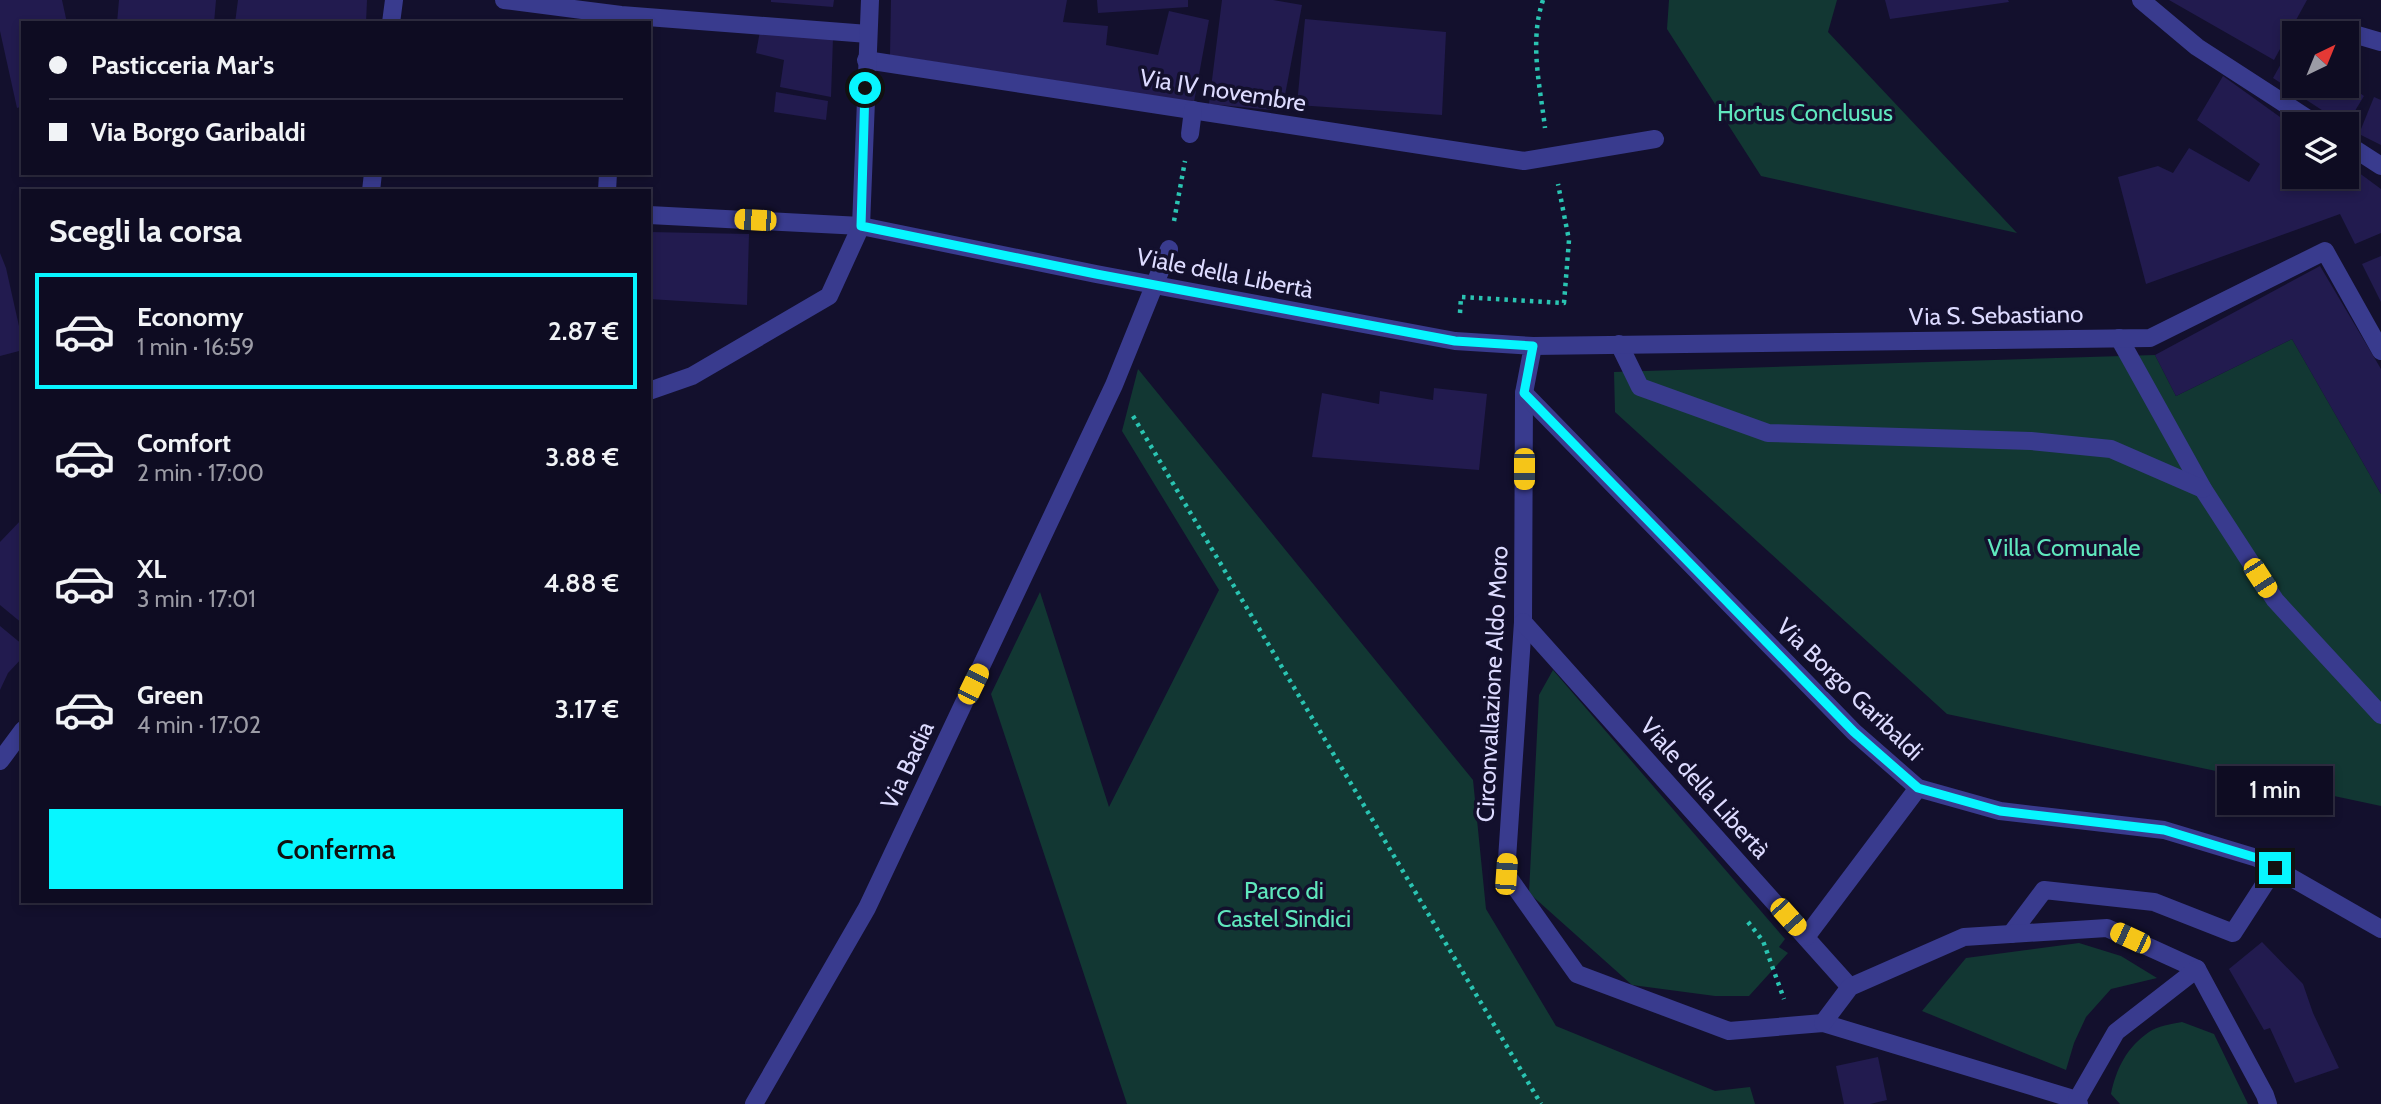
<!DOCTYPE html>
<html lang="it">
<head>
<meta charset="utf-8">
<style>
	body { margin:0; font-family:Cabin,sans-serif; background:#1c1a2f; color:#f1f3f6; height:100vh; display:flex; flex-direction:column; font-size:26px; white-space:nowrap }
	* { box-sizing:border-box; margin:0 }
	p { font-size:23px; color:#9b9ba5 }
	.icon { flex:none; width:38px; height:38px; fill:none; stroke:currentColor; stroke-width:2; stroke-linecap:round; stroke-linejoin:round }
	.map { position:relative; flex:1; overflow:hidden }
	.details { position:absolute; left:21px; top:189px; width:630px; height:714px; display:flex; flex-direction:column; background:#0e0c22; border-radius:0px; box-shadow:0 4px 10px #0003,0 0 0 2px #2e2c40 }
	.details>* { flex:none }
	.banner { position:absolute; left:21px; top:21px; width:630px; height:154px; border-radius:0px; box-shadow:0 4px 10px #0003,0 0 0 2px #2e2c40; display:grid; align-content:center; height:154px; padding:0 28px; background:#0e0c22 }
	.needle { width:46px; rotate:43deg }
	.controls { position:absolute; left:2282px; top:21px; display:grid; gap:14px }
	.controls a { display:grid; place-items:center; width:77px; height:77px; border-radius:0px; background:#0e0c22; box-shadow:0 4px 10px #0003,0 0 0 2px #2e2c40; font-size:35px }
	.end { position:absolute; width:32px; height:32px; margin:-16px; border:9px solid #07f6ff; background:#111; box-shadow:0 0 0 4px #111 }
	.from { border-radius:50% }
	.bubble { position:absolute; height:49px; border-radius:0px; background:#0e0c22; box-shadow:0 4px 10px #0003,0 0 0 2px #2e2c40; font-size:23px; font-weight:600; line-height:49px; text-align:center }
	.car { position:absolute; width:21px; height:42px; margin:-21px -10px; border-radius:9px; box-shadow:0 0 5px 2px #0007; background:linear-gradient(#f5c518 24%,#345 0 40%,#f5c518 0 76%,#345 0 86%,#f5c518 0) }
	.banner b { display:flex; align-items:center; gap:24px; height:66px; font-size:26px }
	.banner b+b { border-top:2px solid #2e2c40 }
	.banner i { width:18px; height:18px; background:#f1f3f6 }
	ul { padding:0; list-style:none }
	li { display:flex; align-items:center; gap:21px; height:116px; margin:0 14px 10px; padding:0 14px; border:4px solid transparent; border-radius:0px }
	li div { flex:1 }
	li b { display:block; font-size:26px }
	li em { font-style:normal; font-weight:600 }
	li.selected { border-color:#07f6ff }
	li>.icon { width:63px; height:63px; stroke-width:1.5 }
	h2 { padding:0 28px; font-size:32px; line-height:84px }
	.cta { display:flex; gap:14px; margin-top:auto; padding:14px 28px }
	.cta a { flex:1; height:80px; border-radius:0px; background:#07f6ff; color:#111; font-size:28px; font-weight:600; line-height:80px; text-align:center }
	.map>svg:first-child { display:block }
	.green { fill:#123733 }
	.building { fill:#221b4f }
	.lines { fill:none; stroke-linecap:round; stroke-linejoin:round }
	.path { stroke:#2ac4b2; stroke-width:4.5; stroke-dasharray:3.5 5; stroke-linecap:butt }
	.minor { stroke:#393b8e; stroke-width:18 }
	.route { stroke:#07f6ff; stroke-width:9 }
	.labels { text-anchor:middle; dominant-baseline:central; stroke-width:7; stroke-linejoin:round; paint-order:stroke }
	.street-label { font-size:24px; fill:#dddbff; stroke:#13102d }
	.park-label { font-size:24px; fill:#5fe7bd; stroke:#13102d }
</style>
</head>
<body>
<div class="map">
<svg width="2381" height="1104" viewBox="0 0 2381 1104">
	<rect width="100%" height="100%" fill="#13102d"/>
	<g class="green">
		<path d="M1669 0H1837L1828 32 2017 233 1761 176 1667 29Z"/>
		<path d="M2292 339 2381 494V806L1947 714 1615 412 1614 372 2155 355 2176 396Z"/>
		<path d="M1138 369 1473 780 1486 909 1556 1026 1715 1091 1750 1087 1755 1104H1127L991 694 1040 592 1109 807 1219 590 1122 431Z"/>
		<path d="M1553 670 1785 939 1779 947 1788 953 1749 996H1715L1632 985 1529 893 1539 695Z"/>
		<path d="M2079 943 2121 956 2157 978 2111 989 2086 1017 2074 1043 2066 1070 1922 1011 1966 958Z"/>
		<path d="M2182 1022 2214 1034 2248 1104H2120L2111 1094C2116 1069 2127 1047 2149 1032 2157 1026 2172 1024 2182 1022Z"/>
	</g>
	<g class="building">
		<path d="M0 0H62L67 23H23V106L17 108 0 31Z"/>
		<path d="M119 0H216L214 23H117Z"/>
		<path d="M238 0H367L366 23H235Z"/>
		<path d="M771 0H834L833 7 771 2Z"/>
		<path d="M891 0H1067L1063 22 1108 26 1106 45 1158 55 1169 11 1209 20 1194 102 890 55Z"/>
		<path d="M1097 0H1188V7L1098 13Z"/>
		<path d="M1222 0H1273L1302 5 1282 111 1209 104Z"/>
		<path d="M1885 0H2008L2009 2 1890 19Z"/>
		<path d="M2169 0H2307L2274 60Z"/>
		<path d="M1305 19 1446 32 1442 115 1297 105Z"/>
		<path d="M760 31 833 38 831 97 780 87 784 60 756 53Z"/>
		<path d="M2291 46 2294 48V86H2347V84L2364 96 2347 124H2343L2273 78Z"/>
		<path d="M2223 76 2294 127V177H2347V164L2381 189V233L2355 244 2340 214 2146 284 2118 177 2158 166 2173 173 2189 148 2249 182 2260 164 2197 120Z"/>
		<path d="M776 92 828 101 826 120 774 112Z"/>
		<path d="M2374 97 2381 100V145L2359 134Z"/>
		<path d="M649 232 749 234 747 305 649 299Z"/>
		<path d="M0 253 6 268 23 344V350L0 356Z"/>
		<path d="M2381 256V302L2362 264Z"/>
		<path d="M2320 266 2381 369V494L2292 339 2176 396 2155 355Z"/>
		<path d="M1434 388 1487 394 1479 470 1312 457 1322 393 1379 404 1380 391 1433 400Z"/>
		<path d="M23 518V624L0 605V542Z"/>
		<path d="M0 626 23 645V657L8 673 0 690Z"/>
		<path d="M2262 942 2303 984 2313 1013 2339 1068 2295 1083 2270 1028 2264 1030 2229 969Z"/>
		<path d="M1878 1057 1887 1100 1870 1104H1844L1836 1066Z"/>
	</g>
	<g class="lines">
		<g class="path">
			<path d="M1543 0C1529 42 1540 85 1545 128"/>
			<path d="M1174 221 1185 161"/>
			<path d="M1460 313 1461 297 1564 303 1569 240 1558 184"/>
			<path d="M1133 416 1541 1104"/>
			<path d="M1748 922 1763 941 1784 999"/>
		</g>
		<g class="minor">
			<path d="M504 0 621 15 868 34"/>
			<path d="M2141 0 2197 47 2316 124"/>
			<path d="M391 23 394 0"/>
			<path d="M2340 30 2381 42"/>
			<path d="M866 60 1524 161 1655 139"/>
			<path d="M1190 134 1193 110"/>
			<path d="M2347 144 2381 166"/>
			<path d="M371 191 373 173"/>
			<path d="M607 191 608 173"/>
			<path d="M649 215 861 226 1096 274 1455 341 1533 346 1524 393 1523 622 1506 874 1577 974 1729 1031 1823 1023 2077 1100 2079 1104"/>
			<path d="M2119 338 2203 489 2275 600 2381 715"/>
			<path d="M1619 344 1640 387 1768 433 2031 441 2111 449 2203 489"/>
			<path d="M1533 346 2150 338 2325 251 2381 351"/>
			<path d="M649 391 692 376 829 296 861 226 870 0"/>
			<path d="M1524 393 1854 732 1918 788 2000 811 2164 830 2257 858 2381 929"/>
			<path d="M1523 622 1850 987"/>
			<path d="M0 761 23 730"/>
			<path d="M2011 934 2044 890 2154 902 2233 933 2275 868"/>
			<path d="M1806 937 1918 788"/>
			<path d="M1823 1023 1850 987 1964 937 2107 928 2197 969 2265 1095 2268 1104"/>
			<path d="M2077 1100 2116 1032 2197 969"/>
			<path d="M754 1104 867 908 1114 385 1169 249"/>
		</g>
	</g>
	<g class="lines">
		<path class="route" d="M865 88 861 226 1096 274 1455 341 1533 346 1524 393 1854 732 1918 788 2000 811 2164 830 2257 858 2275 868"/>
	</g>
	<g class="labels">
		<g class="street-label">
			<text transform="translate(1223 90) rotate(9)">Via IV novembre</text>
			<text transform="translate(1225 273) rotate(11)">Viale della Libertà</text>
			<text transform="translate(1996 315) rotate(-1)">Via S. Sebastiano</text>
			<text transform="translate(1492 684) rotate(-87)">Circonvallazione Aldo Moro</text>
			<text transform="translate(1850 689) rotate(44)">Via Borgo Garibaldi</text>
			<text transform="translate(907 765) rotate(-65)">Via Badia</text>
			<text transform="translate(1705 788) rotate(48)">Viale della Libertà</text>
		</g>
		<g class="park-label">
			<text x="1805" y="112">Hortus Conclusus</text>
			<text x="2064" y="547">Villa Comunale</text>
			<text x="1284" y="890">Parco di<tspan x="1284" dy="28">Castel Sindici</tspan></text>
		</g>
	</g>
</svg>
<div class="controls">
<a><svg class="needle" viewBox="-14 -14 28 28"><path d="M0-13l5 13h-10z" fill="#e53935"/><path d="M0 13l5-13h-10z" fill="#9b9ba5"/></svg></a>
<a><svg class="icon" aria-label="layers" viewBox="0 0 24 24"><path d="M12 4l9 5-9 5-9-5zM3 14l9 5 9-5"/></svg></a>
</div>
<i class="end from" style="left:865px;top:88px"></i>
<i class="end" style="left:2275px;top:868px"></i>
<div class="bubble" style="left:2217px;top:766px;width:116px">1 min</div>
<i class="car" style="left:755px;top:220px;rotate:273deg"></i>
<i class="car" style="left:1524px;top:469px;rotate:180deg"></i>
<i class="car" style="left:2260px;top:578px;rotate:147deg"></i>
<i class="car" style="left:973px;top:684px;rotate:26deg"></i>
<i class="car" style="left:1506px;top:874px;rotate:4deg"></i>
<i class="car" style="left:1788px;top:917px;rotate:138deg"></i>
<i class="car" style="left:2130px;top:938px;rotate:295deg"></i>
<div class="banner">
<b><i class="from"></i>Pasticceria Mar's</b>
<b><i></i>Via Borgo Garibaldi</b>
</div>
<section class="details">
<h2>Scegli la corsa</h2>
<ul>
<li class="selected"><svg class="icon" aria-label="car" viewBox="0 0 24 24"><path d="M5 17H2v-5l4-1 3-4h7l3 4 3 1v5h-3M9 17h6M6 11h13"/><circle cx="7" cy="17" r="2"/><circle cx="17" cy="17" r="2"/></svg><div><b>Economy</b><p>1 min · 16:59</p></div><em>2.87 €</em></li>
<li><svg class="icon" aria-label="car" viewBox="0 0 24 24"><path d="M5 17H2v-5l4-1 3-4h7l3 4 3 1v5h-3M9 17h6M6 11h13"/><circle cx="7" cy="17" r="2"/><circle cx="17" cy="17" r="2"/></svg><div><b>Comfort</b><p>2 min · 17:00</p></div><em>3.88 €</em></li>
<li><svg class="icon" aria-label="car" viewBox="0 0 24 24"><path d="M5 17H2v-5l4-1 3-4h7l3 4 3 1v5h-3M9 17h6M6 11h13"/><circle cx="7" cy="17" r="2"/><circle cx="17" cy="17" r="2"/></svg><div><b>XL</b><p>3 min · 17:01</p></div><em>4.88 €</em></li>
<li><svg class="icon" aria-label="car" viewBox="0 0 24 24"><path d="M5 17H2v-5l4-1 3-4h7l3 4 3 1v5h-3M9 17h6M6 11h13"/><circle cx="7" cy="17" r="2"/><circle cx="17" cy="17" r="2"/></svg><div><b>Green</b><p>4 min · 17:02</p></div><em>3.17 €</em></li>
</ul>
<div class="cta"><a>Conferma</a></div>
</section>
</div>
</body>
</html>
